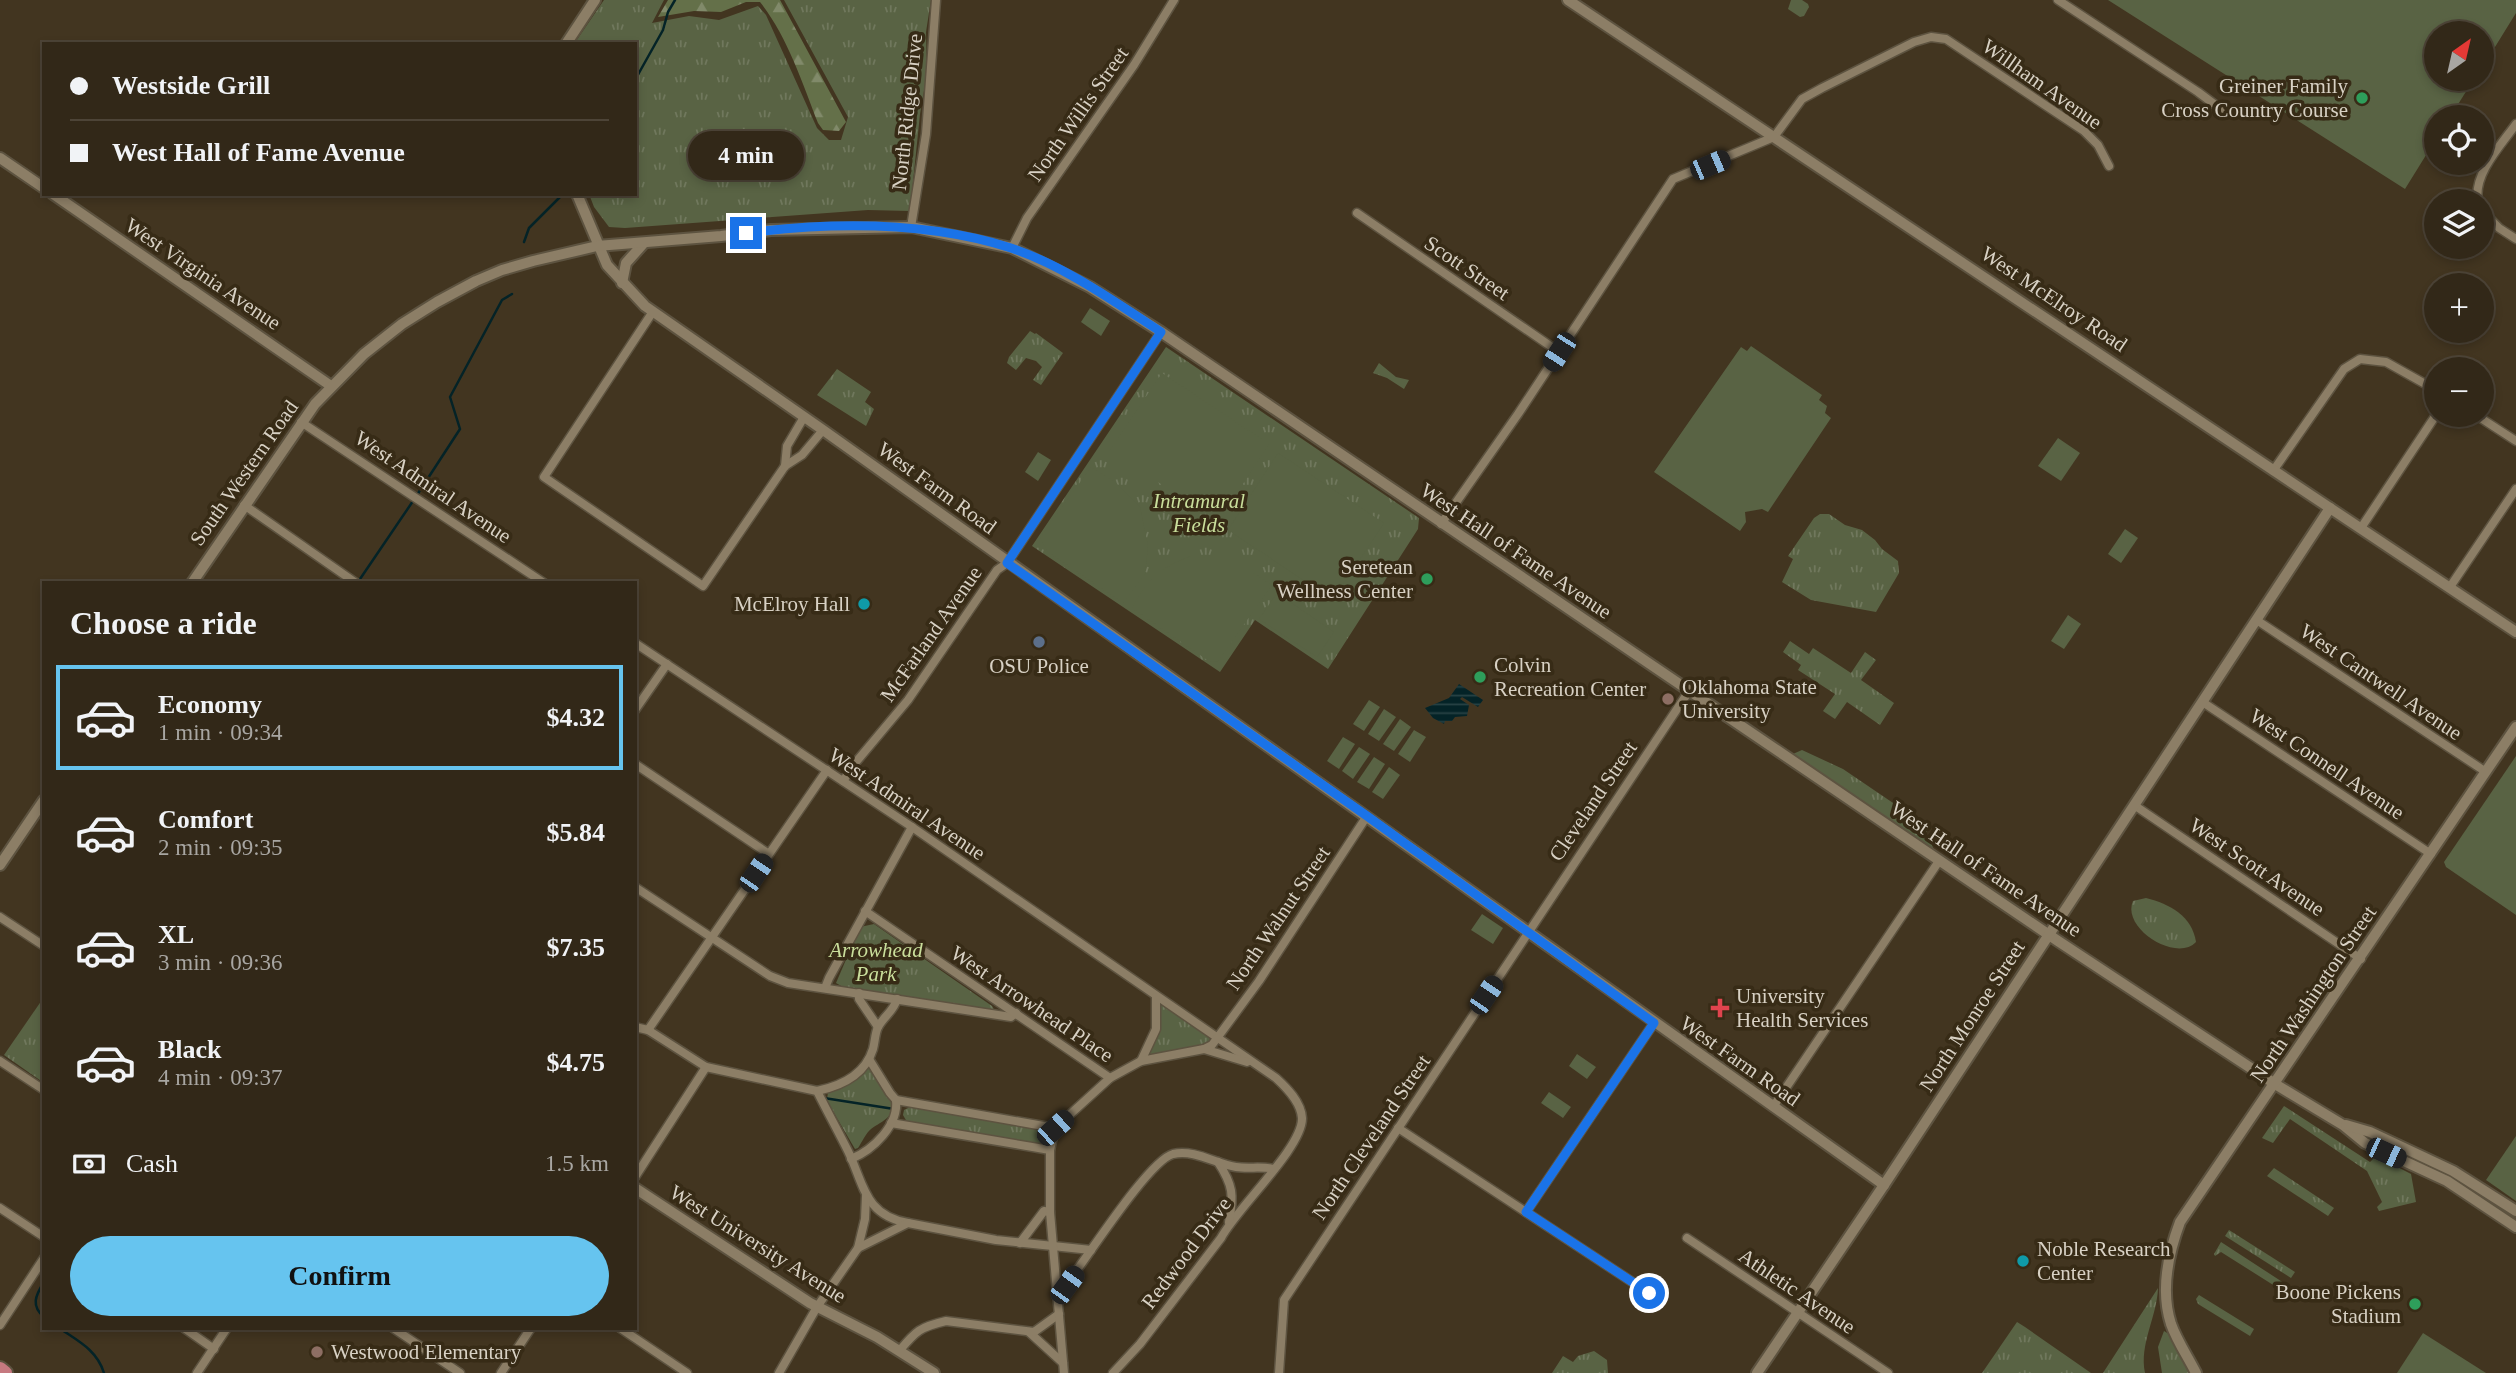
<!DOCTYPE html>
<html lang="en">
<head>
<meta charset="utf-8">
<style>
	body { margin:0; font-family:Georgia,serif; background:#3a3021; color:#f1f3f6; height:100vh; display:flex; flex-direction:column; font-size:26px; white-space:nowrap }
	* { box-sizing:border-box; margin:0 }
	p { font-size:23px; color:#a8a6a2 }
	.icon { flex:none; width:38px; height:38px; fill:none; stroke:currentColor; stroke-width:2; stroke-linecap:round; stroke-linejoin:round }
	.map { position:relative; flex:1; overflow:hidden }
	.panel { position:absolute; left:42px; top:581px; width:595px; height:749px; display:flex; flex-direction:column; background:#322818; border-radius:0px; box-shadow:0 4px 10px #0003,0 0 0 2px #4d4437 }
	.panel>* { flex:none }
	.hud { position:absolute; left:42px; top:42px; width:595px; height:154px; border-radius:0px; box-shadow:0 4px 10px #0003,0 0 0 2px #4d4437; display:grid; align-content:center; height:154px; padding:0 28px; background:#322818 }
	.needle { width:46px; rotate:34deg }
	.controls { position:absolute; left:2424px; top:21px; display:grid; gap:14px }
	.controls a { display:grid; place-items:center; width:70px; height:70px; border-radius:50%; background:#322818; box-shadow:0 4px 10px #0003,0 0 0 2px #4d4437; font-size:35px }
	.end { position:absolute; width:32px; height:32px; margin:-16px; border:9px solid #1a73e8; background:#fff; box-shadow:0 0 0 4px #fff }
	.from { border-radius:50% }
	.bubble { position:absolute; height:49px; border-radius:24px; background:#322818; box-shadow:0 4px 10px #0003,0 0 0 2px #4d4437; font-size:23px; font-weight:600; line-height:49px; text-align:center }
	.car { position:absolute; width:21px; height:42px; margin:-21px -10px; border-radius:9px; box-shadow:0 0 5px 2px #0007; background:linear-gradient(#222 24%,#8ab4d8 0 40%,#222 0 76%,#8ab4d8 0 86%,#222 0) }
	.hud b { display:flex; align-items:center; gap:24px; height:66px; font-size:26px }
	.hud b+b { border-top:2px solid #4d4437 }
	.hud i { width:18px; height:18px; background:#f1f3f6 }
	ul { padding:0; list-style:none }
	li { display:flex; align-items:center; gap:21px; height:105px; margin:0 14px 10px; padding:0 14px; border:4px solid transparent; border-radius:0px }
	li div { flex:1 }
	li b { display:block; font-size:26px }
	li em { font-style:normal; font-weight:600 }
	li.current { border-color:#66c4ef }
	li>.icon { width:63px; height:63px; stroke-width:1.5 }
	h2 { padding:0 28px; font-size:32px; line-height:84px }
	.pay { display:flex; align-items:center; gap:18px; height:77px; padding:0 28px; font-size:26px }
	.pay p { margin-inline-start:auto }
	.cta { display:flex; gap:14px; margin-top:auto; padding:14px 28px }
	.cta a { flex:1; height:80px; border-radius:42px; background:#66c4ef; color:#111; font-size:28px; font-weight:600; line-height:80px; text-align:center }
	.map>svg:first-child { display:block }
	.grass { fill:url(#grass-tufts) }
	.forest { fill:url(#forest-firs) }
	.garden { fill:#596344 }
	.water { fill:url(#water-rules) }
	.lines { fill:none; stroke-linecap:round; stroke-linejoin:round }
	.stream { stroke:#042327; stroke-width:2.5 }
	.street-casing { stroke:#5d5340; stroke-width:11 }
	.secondary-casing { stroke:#5d5340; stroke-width:14 }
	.highway-casing { stroke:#5d5340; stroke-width:18 }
	.street { stroke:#8c7e66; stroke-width:8 }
	.secondary { stroke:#8c7e66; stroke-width:10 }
	.highway { stroke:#c67980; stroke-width:14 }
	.route { stroke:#1a73e8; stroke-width:9 }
	.leisure-dot { fill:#2e9e5b; stroke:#372b16; stroke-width:2.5 }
	.culture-dot { fill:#0f9aa8; stroke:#372b16; stroke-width:2.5 }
	.service-dot { fill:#5c6f8a; stroke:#372b16; stroke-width:2.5 }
	.education-dot { fill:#8d6e63; stroke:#372b16; stroke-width:2.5 }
	.health-dot { fill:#e0444e; stroke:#372b16; stroke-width:2.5 }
	.labels { text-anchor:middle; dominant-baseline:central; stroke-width:7; stroke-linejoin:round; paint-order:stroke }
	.street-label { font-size:21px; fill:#d8d1c4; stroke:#372b16 }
	.poi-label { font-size:21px; fill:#d8d1c4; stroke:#372b16; text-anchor:start }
	.park-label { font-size:21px; font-style:italic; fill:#c9de9b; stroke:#372b16 }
</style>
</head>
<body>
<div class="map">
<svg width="2516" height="1373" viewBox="0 0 2516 1373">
	<defs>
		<pattern id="grass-tufts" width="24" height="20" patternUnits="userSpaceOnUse" patternTransform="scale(1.75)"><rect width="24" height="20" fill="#596344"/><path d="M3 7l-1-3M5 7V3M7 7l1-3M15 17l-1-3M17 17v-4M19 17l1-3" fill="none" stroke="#70785d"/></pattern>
		<pattern id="forest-firs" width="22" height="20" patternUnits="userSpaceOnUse" patternTransform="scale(1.75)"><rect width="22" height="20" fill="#647049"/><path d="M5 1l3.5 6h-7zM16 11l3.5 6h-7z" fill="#818a6a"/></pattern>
		<pattern id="water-rules" width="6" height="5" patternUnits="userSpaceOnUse" patternTransform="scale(1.75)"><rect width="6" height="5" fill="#042327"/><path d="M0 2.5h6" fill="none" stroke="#284245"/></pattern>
	</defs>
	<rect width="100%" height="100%" fill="#423520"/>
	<g class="grass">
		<path d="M604 0H664L652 23 689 16 719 20 758 6 766 15 817 128 829 140H841L848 117 784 0H931L926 32 927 73 920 114 910 211 868 210 625 228 609 227 594 207 589 194H635V44H574Z"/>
		<path d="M1791 0H1802L1808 4 1809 7 1804 16 1800 17 1788 9Z"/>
		<path d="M1030 331 1035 334 1036 333 1063 353 1041 385 1033 380 1042 367 1036 361 1026 358 1016 370 1007 363 1009 357Z"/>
		<path d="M1166 347 1419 518 1418 529 1328 669 1255 620 1220 672 1032 546Z"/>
		<path d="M1379 363 1396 377 1409 380 1404 389 1387 378 1373 373Z"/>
		<path d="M837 369 871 392 865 402 874 409 866 426 817 395Z"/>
		<path d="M1820 514H1829L1845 525 1862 530 1875 540 1882 549 1898 561 1899 573 1876 612 1811 600 1782 582 1793 559 1788 556 1814 518Z"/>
		<path d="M1790 641 1809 654 1813 648 1851 673 1865 652 1876 660 1861 680 1894 703 1880 725 1847 702 1835 719 1823 711 1835 694 1798 670 1801 665 1783 652Z"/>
		<path d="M1802 750 1843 769 1927 826V834L1939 861 1786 757Z"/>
		<path d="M2146 898C2170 904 2192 916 2196 942 2176 963 2121 928 2133 901Z"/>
		<path d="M874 924 992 1006 995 1011 843 987 836 983 860 927Z"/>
		<path d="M44 997V1083L4 1055Z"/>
		<path d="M1156 997 1218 1038 1212 1045 1141 1061 1151 1043Z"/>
		<path d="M868 1065C874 1078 884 1087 890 1099 898 1116 882 1121 871 1129 866 1133 862 1142 858 1148L855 1149 827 1101 828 1091Z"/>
		<path d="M912 1106 1045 1129 1050 1135 1043 1145 907 1122 903 1115 904 1110Z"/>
		<path d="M2284 1106 2370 1162 2375 1157 2380 1158 2411 1174 2416 1202 2379 1211 2377 1207 2382 1202 2367 1171 2290 1119 2273 1143 2262 1138Z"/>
		<path d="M2274 1168 2334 1208 2328 1216 2267 1176Z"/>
		<path d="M2229 1230 2295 1272 2291 1278 2225 1236Z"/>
		<path d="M2221 1242 2287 1285 2280 1296 2275 1295 2278 1288 2221 1252 2215 1256 2214 1254Z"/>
		<path d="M2158 1288C2157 1317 2139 1344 2145 1373H2103Z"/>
		<path d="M2199 1295 2254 1329 2250 1336 2198 1304 2196 1299Z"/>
		<path d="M2017 1322 2025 1327 2091 1373H1982Z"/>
		<path d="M2164 1331 2172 1336 2189 1373H2162L2158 1347Z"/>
		<path d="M1594 1351 1607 1360 1608 1373H1552L1563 1356 1573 1362 1578 1356Z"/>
	</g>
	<path class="forest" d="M668 0H780L846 122 839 131 823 130 818 123C802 82 787 36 760 2H746L721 12 694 11 658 17Z"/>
	<g class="garden">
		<path d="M2108 0H2516V13L2482 68V33H2436V79H2474L2450 117H2436V139L2405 189Z"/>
		<path d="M1090 308 1110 321 1101 336 1081 322Z"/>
		<path d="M1751 346 1822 395 1819 400 1827 406 1825 413 1831 418 1768 512 1762 509 1745 512 1746 522 1740 531 1654 472 1741 347 1747 351Z"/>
		<path d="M1162 373 1269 444 1218 522 1110 450Z"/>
		<path d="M2058 438 2080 453 2061 481 2038 466Z"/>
		<path d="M1038 452 1051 460 1038 481 1025 472Z"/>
		<path d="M1278 453 1384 523 1333 600 1228 530Z"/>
		<path d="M1091 467 1115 482 1140 507 1148 546 1145 574 1123 603 1048 552 1040 538Z"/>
		<path d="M2125 529 2138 538 2121 563 2108 554Z"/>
		<path d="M1191 556H1220L1252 572 1272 585 1218 661 1210 662 1132 608C1147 579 1160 568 1191 556Z"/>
		<path d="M1277 593 1334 632 1317 657 1259 619Z"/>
		<path d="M2068 615 2081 624 2064 649 2051 641Z"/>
		<path d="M1369 700 1380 707 1364 731 1353 724Z"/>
		<path d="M1384 709 1396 717 1379 741 1368 734Z"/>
		<path d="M1400 719 1411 727 1394 751 1383 744Z"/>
		<path d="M1414 730 1426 737 1410 762 1398 754Z"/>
		<path d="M1343 737 1355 744 1339 769 1327 761Z"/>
		<path d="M1359 747 1370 754 1353 779 1342 771Z"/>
		<path d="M2516 756V915L2446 867 2444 862Z"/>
		<path d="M1374 757 1385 764 1369 789 1357 782Z"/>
		<path d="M1389 767 1400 775 1383 799 1372 792Z"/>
		<path d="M1482 914 1503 928 1493 944 1471 930Z"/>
		<path d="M1577 1054 1596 1067 1587 1079 1569 1066Z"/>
		<path d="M1549 1092 1571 1107 1563 1118 1541 1103Z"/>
		<path d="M2516 1136V1201L2486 1180Z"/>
		<path d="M2423 1333 2486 1373H2397Z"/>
	</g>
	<path class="water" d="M1459 684 1483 700 1478 707 1462 697 1460 699 1469 705 1467 716 1455 717 1452 721H1445L1444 724 1433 718 1425 708 1449 698Z"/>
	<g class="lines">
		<g class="stream">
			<path d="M635 80 663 30 668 12 675 0"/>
			<path d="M524 242 529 228 563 194"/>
			<path d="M417 495 460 429 450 397 502 300 512 294"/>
			<path d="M358 582 413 501"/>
			<path d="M824 1098 894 1109"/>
			<path d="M44 1282C35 1296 31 1306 44 1317"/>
			<path d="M59 1328C78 1341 97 1350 104 1373"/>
		</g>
		<defs>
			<g id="street">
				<path d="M2058 0 2198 92 2222 110"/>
				<path d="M2478 201C2473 174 2501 145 2516 124"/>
				<path d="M2482 211 2499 228 2516 239"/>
				<path d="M1357 213 1559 352"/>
				<path d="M911 227 926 134 936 0"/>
				<path d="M1012 248 1027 218 1134 65 1174 0"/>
				<path d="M652 313 544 477 703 586 785 466 802 455 823 430"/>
				<path d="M2476 415 2516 441"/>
				<path d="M301 422 544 583"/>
				<path d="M785 466 787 446 804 417"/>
				<path d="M2273 471 2344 369 2360 359 2386 362 2436 390"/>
				<path d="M244 505 356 583"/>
				<path d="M1441 524 1518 414 1673 179 1774 137 1802 99 1822 88 1914 42 1931 37 1946 39 2084 131 2098 145 2109 166"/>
				<path d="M2361 528 2436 415"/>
				<path d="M2450 587 2516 489"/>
				<path d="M2258 621 2486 772"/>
				<path d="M635 643 912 827 1276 1078C1287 1088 1301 1102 1302 1118 1303 1147 1237 1208 1221 1238L1140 1344 1113 1373"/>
				<path d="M2204 703 2431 854"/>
				<path d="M635 710 667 664"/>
				<path d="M635 764 769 854"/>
				<path d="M843 781 856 762 908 700 997 570 1007 563 1161 332"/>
				<path d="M2134 805 2361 959"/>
				<path d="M635 887 770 976 788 983 1011 1017 1016 1013"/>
				<path d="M865 911 1110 1078"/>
				<path d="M0 917 44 946"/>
				<path d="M825 988 829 978 912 827"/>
				<path d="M859 993V999L878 1027"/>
				<path d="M635 1027 648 1030 706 1067 817 1091C827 1111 838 1131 848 1151 864 1184 864 1215 908 1223"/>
				<path d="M648 1030 827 770"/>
				<path d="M1204 1049 1247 1062"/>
				<path d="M869 1059 890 1093 896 1100 1055 1128"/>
				<path d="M0 1061 44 1090"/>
				<path d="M1141 1061 1156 1029V997"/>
				<path d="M817 1091C841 1086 865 1075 873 1049 875 1042 875 1033 878 1027 884 1016 894 1011 897 999"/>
				<path d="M1773 1107 1939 861"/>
				<path d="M891 1123 1050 1150"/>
				<path d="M1398 1128 1649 1293"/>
				<path d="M851 1159C873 1150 899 1125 896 1100"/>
				<path d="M1218 1162C1233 1185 1234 1195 1229 1222"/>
				<path d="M635 1177 706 1067"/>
				<path d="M0 1208 44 1237"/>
				<path d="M1526 1212 1654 1023"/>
				<path d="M1687 1238 1888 1373"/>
				<path d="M1020 1243 1044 1211 1050 1212"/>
				<path d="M858 1248 865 1219 866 1196"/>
				<path d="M1057 1297C1079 1271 1147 1161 1173 1154 1195 1149 1216 1164 1236 1167 1249 1169 1261 1166 1274 1169"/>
				<path d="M0 1325 44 1258"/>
				<path d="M184 1328 214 1349"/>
				<path d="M393 1328 460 1373"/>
				<path d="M620 1328 687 1373"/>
				<path d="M1029 1332 1063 1363"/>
				<path d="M900 1350C916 1331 920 1327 946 1321L1034 1332 1059 1314"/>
				<path d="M197 1373 227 1328"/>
				<path d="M501 1373 531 1328"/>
				<path d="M779 1373 817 1307 858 1248 908 1223 996 1240 1091 1250"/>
				<path d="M1064 1373 1050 1212V1150L1055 1128 1110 1078 1141 1061 1204 1049 1212 1045 1259 981 1367 816"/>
				<path d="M1279 1373 1284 1300 1689 691"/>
			</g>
			<g id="secondary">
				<path d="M1568 0 2516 632"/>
				<path d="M566 44 595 0"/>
				<path d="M0 158 44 188"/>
				<path d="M53 194 331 386"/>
				<path d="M577 194 607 265 645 306 823 430 1884 1185"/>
				<path d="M622 283 626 263 643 244"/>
				<path d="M192 583 315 404 364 354 402 324 437 302 476 281 502 270 533 261 597 246 721 236 771 230 911 227 1012 248 1090 287 1161 332 2058 941 2275 1084 2343 1125 2365 1143 2447 1181 2516 1227"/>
				<path d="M0 865 44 800"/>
				<path d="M2346 1125 2370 1132 2453 1171 2516 1211"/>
				<path d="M635 1188 810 1303 877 1337 934 1373"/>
				<path d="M1757 1373 1884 1185 2330 508"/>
				<path d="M2196 1373C2188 1357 2177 1341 2171 1324 2160 1290 2168 1254 2180 1222L2516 727"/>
			</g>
			<path id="highway" d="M0 1369 5 1373"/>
		</defs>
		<use href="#street" class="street-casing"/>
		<use href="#secondary" class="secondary-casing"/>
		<use href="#highway" class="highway-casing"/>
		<use href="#street" class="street"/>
		<use href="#secondary" class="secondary"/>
		<use href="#highway" class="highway"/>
	</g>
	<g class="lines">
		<path class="route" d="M746 233C833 222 927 221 1011 248 1063 265 1115 302 1161 332L1007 563 1367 816 1654 1023 1526 1212 1649 1293"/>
	</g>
	<g class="leisure-dot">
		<circle cx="2362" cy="98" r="7"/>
		<circle cx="1427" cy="579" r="7"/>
		<circle cx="1480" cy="677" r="7"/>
		<circle cx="2415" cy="1304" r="7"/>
	</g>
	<g class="culture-dot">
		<circle cx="864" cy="604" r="7"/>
		<circle cx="2023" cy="1261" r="7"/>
	</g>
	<circle class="service-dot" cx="1039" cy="642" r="7"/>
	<g class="education-dot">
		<circle cx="1668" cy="699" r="7"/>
		<circle cx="317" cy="1352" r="7"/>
	</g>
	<path class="health-dot" d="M1716.5 997.5h7v7h7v7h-7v7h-7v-7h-7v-7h7z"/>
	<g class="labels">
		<g class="street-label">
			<text transform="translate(2042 84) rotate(35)">Willham Avenue</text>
			<text transform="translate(907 112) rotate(-84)">North Ridge Drive</text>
			<text transform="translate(1078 114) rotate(-55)">North Willis Street</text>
			<text transform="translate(1467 268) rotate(34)">Scott Street</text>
			<text transform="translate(203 274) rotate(34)">West Virginia Avenue</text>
			<text transform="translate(2054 299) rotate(34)">West McElroy Road</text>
			<text transform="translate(244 473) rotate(-55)">South Western Road</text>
			<text transform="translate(433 487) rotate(34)">West Admiral Avenue</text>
			<text transform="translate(937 488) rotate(36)">West Farm Road</text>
			<text transform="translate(1516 551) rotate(34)">West Hall of Fame Avenue</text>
			<text transform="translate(931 634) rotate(-55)">McFarland Avenue</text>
			<text transform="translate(2381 682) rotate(34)">West Cantwell Avenue</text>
			<text transform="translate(2327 764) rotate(34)">West Connell Avenue</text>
			<text transform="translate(1593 801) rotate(-56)">Cleveland Street</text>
			<text transform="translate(907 804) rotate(34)">West Admiral Avenue</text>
			<text transform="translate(2257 867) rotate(34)">West Scott Avenue</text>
			<text transform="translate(1986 869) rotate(34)">West Hall of Fame Avenue</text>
			<text transform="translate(1278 918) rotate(-56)">North Walnut Street</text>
			<text transform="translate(2313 994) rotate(-56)">North Washington Street</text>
			<text transform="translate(1032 1004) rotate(34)">West Arrowhead Place</text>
			<text transform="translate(1972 1016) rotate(-57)">North Monroe Street</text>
			<text transform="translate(1740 1061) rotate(35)">West Farm Road</text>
			<text transform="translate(1371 1137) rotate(-56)">North Cleveland Street</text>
			<text transform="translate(758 1244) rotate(32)">West University Avenue</text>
			<text transform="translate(1186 1253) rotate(-53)">Redwood Drive</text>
			<text transform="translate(1797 1291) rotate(34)">Athletic Avenue</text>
		</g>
		<g class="poi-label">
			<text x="2348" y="86" text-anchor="end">Greiner Family<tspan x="2348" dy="24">Cross Country Course</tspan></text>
			<text x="1413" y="567" text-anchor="end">Seretean<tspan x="1413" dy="24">Wellness Center</tspan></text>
			<text x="850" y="604" text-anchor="end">McElroy Hall</text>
			<text x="1494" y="665">Colvin<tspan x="1494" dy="24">Recreation Center</tspan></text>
			<text x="1039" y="666" text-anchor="middle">OSU Police</text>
			<text x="1682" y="687">Oklahoma State<tspan x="1682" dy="24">University</tspan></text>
			<text x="1736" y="996">University<tspan x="1736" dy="24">Health Services</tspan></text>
			<text x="2037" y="1249">Noble Research<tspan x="2037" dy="24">Center</tspan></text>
			<text x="2401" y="1292" text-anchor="end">Boone Pickens<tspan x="2401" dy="24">Stadium</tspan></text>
			<text x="331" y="1352">Westwood Elementary</text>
		</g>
		<g class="park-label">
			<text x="1199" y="501">Intramural<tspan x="1199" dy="24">Fields</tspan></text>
			<text x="876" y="950">Arrowhead<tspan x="876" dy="24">Park</tspan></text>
		</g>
	</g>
</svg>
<div class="controls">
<a><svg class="needle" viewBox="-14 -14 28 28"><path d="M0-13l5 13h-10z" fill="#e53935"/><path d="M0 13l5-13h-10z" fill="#a8a6a2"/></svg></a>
<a><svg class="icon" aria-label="locate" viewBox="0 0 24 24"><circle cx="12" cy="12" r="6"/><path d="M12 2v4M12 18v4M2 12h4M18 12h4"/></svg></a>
<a><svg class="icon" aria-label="layers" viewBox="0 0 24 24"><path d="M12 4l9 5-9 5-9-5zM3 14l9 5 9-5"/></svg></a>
<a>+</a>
<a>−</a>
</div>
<i class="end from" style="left:1649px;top:1293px"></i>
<i class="end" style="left:746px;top:233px"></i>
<div class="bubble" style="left:688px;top:131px;width:116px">4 min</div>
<i class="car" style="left:1710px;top:165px;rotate:67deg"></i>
<i class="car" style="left:1559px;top:352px;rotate:213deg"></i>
<i class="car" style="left:756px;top:873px;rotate:34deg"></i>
<i class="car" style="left:1486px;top:995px;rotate:34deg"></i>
<i class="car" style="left:1055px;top:1128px;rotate:48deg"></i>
<i class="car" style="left:2386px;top:1153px;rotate:115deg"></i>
<i class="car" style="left:1067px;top:1285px;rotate:36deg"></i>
<div class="hud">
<b><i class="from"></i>Westside Grill</b>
<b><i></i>West Hall of Fame Avenue</b>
</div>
<section class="panel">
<h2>Choose a ride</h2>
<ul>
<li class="current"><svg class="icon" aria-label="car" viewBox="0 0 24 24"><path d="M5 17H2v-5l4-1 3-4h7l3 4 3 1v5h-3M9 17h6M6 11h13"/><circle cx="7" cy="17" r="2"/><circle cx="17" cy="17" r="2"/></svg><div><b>Economy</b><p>1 min · 09:34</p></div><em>$4.32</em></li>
<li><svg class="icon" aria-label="car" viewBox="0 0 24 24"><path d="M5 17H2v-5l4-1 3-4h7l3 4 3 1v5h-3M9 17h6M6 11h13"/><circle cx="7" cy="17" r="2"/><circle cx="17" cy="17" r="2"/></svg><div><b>Comfort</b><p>2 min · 09:35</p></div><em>$5.84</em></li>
<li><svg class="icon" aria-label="car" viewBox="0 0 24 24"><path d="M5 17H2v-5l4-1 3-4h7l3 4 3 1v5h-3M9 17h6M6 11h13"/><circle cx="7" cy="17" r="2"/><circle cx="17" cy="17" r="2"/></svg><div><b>XL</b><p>3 min · 09:36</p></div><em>$7.35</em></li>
<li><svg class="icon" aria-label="car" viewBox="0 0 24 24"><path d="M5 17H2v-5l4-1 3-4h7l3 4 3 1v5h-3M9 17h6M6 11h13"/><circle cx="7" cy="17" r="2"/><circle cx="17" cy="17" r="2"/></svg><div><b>Black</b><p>4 min · 09:37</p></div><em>$4.75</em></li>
</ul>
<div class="pay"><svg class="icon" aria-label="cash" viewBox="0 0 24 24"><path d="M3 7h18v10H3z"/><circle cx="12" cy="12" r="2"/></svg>Cash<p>1.5 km</p></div>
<div class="cta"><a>Confirm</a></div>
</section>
</div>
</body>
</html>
